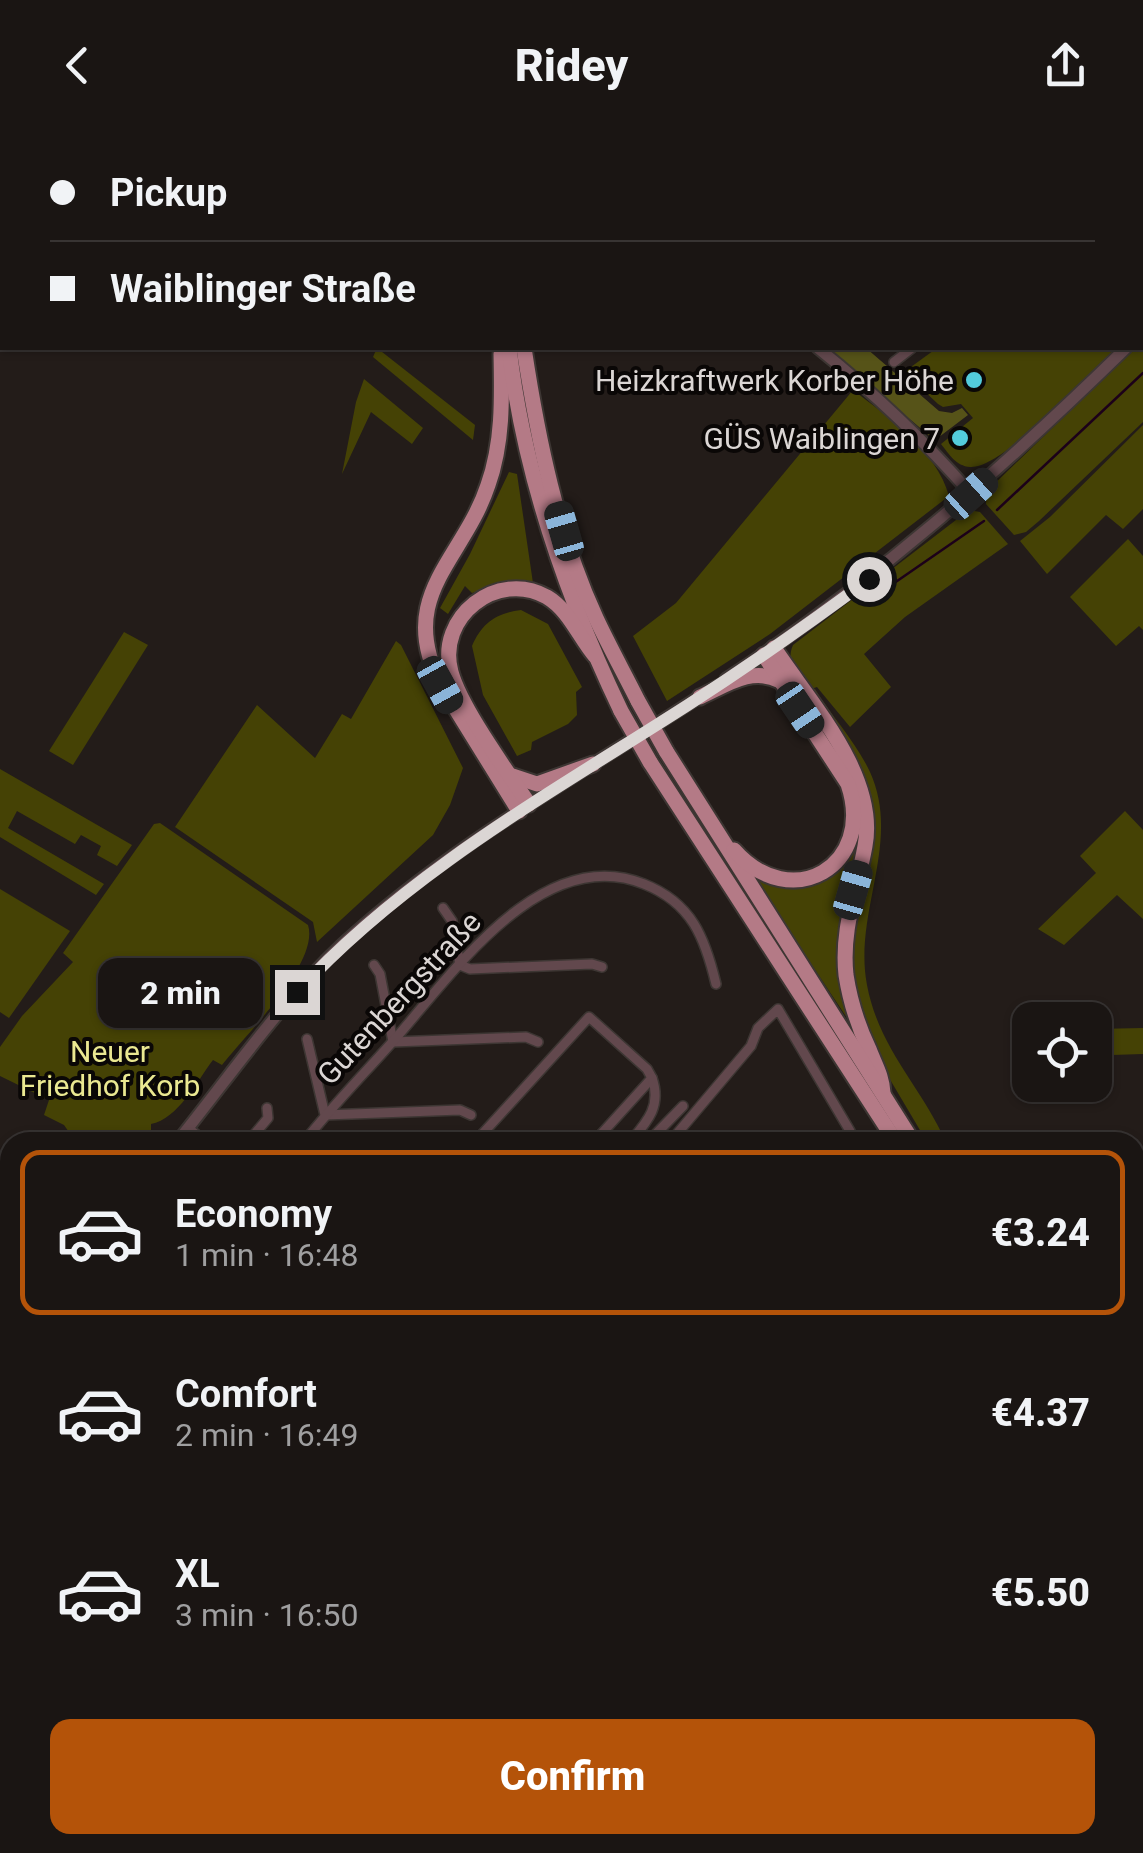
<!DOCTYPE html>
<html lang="en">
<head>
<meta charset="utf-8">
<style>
	body { margin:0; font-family:Roboto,sans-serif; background:#272221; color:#f1f3f6; height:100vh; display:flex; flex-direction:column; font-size:38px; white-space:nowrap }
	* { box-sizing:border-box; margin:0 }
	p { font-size:32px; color:#9f9fa0 }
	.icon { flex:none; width:55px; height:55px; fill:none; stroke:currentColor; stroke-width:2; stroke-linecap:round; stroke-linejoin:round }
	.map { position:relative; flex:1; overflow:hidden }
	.side { position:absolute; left:0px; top:1002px; width:1145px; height:722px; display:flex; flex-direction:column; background:#1a1513; border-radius:30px 30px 0 0; box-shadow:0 2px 8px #0004,0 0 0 2px #383433 }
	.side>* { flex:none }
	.top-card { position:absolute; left:0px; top:0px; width:1145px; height:220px; box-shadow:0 2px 8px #0004,0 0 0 2px #383433; display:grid; align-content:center; height:220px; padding:0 50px; background:#1a1513 }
	.controls { position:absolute; left:1012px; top:872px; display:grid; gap:20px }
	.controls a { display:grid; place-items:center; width:100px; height:100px; border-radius:20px; background:#1a1513; box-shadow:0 2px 8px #0004,0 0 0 2px #383433; font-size:50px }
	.end { position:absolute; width:45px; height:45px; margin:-22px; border:12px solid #dbd6d4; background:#111; box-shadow:0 0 0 5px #111 }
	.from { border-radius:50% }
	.bubble { position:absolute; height:70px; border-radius:20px; background:#1a1513; box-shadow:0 2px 8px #0004,0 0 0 2px #383433; font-size:32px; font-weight:800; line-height:70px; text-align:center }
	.car { position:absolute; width:30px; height:60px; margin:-30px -15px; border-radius:12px; box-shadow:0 0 8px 2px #0007; background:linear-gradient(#222 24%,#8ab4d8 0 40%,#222 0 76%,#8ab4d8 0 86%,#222 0) }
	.top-card b { display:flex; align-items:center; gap:35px; height:95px; font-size:38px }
	.top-card b+b { border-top:2px solid #383433 }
	.top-card i { width:25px; height:25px; background:#f1f3f6 }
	ul { padding:18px 0 0; list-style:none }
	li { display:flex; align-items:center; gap:30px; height:165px; margin:0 20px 15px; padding:0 30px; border:5px solid transparent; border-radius:20px }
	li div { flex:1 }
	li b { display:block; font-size:38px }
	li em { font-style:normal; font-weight:800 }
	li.current { border-color:#b45309 }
	li>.icon { width:90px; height:90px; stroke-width:1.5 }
	.button { display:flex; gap:20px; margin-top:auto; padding:20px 50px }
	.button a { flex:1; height:115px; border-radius:20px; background:#b45309; color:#fff; font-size:40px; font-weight:800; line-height:115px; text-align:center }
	header { display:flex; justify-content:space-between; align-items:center; height:130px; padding:0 50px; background:#1a1513; font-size:45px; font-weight:800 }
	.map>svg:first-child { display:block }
	.green { fill:#454205 }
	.forest { fill:#565318 }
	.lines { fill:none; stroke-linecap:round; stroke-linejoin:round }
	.stream { stroke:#1c0019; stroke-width:2.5 }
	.minor-casing { stroke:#3d3633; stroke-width:12 }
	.tertiary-casing { stroke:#3d3633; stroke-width:15 }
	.trunk-casing { stroke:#3d3633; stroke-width:19 }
	.minor { stroke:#62484d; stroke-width:9 }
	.tertiary { stroke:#62484d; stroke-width:11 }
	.trunk { stroke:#b47a86; stroke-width:15 }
	.tertiary-bridge-casing { stroke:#3d3633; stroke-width:15; stroke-linecap:butt }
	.trunk-bridge-casing { stroke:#3d3633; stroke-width:19; stroke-linecap:butt }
	.tertiary-bridge { stroke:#62484d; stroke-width:11 }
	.trunk-bridge { stroke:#b47a86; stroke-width:15 }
	.route { stroke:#dbd6d4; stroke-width:12 }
	.poi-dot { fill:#53cbdb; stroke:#0a0706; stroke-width:4 }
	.labels { text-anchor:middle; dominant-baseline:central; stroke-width:8; stroke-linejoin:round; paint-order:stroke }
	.poi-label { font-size:30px; fill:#dbd6d4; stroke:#0a0706; text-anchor:end }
	.street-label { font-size:30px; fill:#dbd6d4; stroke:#0a0706 }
	.park-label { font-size:30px; fill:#eae891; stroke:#0a0706 }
</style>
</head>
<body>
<header><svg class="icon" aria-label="back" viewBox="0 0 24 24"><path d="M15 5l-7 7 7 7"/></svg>Ridey<svg class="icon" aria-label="share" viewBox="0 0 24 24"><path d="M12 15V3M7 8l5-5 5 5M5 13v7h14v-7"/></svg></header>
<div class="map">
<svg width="1143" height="1723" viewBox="0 0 1143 1723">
	<rect width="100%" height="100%" fill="#231c19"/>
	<g class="green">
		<path d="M1143 210V292L1039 391 1026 402 1014 405 986 374 987 361 1135 218H1142Z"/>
		<path d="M377 218 475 295 473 310 373 227Z"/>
		<path d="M937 218H1119C1093 242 1002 340 970 337 956 336 949 324 941 314L973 288 961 274 943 277 938 274 904 242Z"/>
		<path d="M364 249 423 298 412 314 371 282 342 344 356 272Z"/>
		<path d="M853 260C887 286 937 321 949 366L770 504 667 571 633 506 676 473Z"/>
		<path d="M1143 295V379L1123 399 1106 385 1047 444 1020 411 1050 387Z"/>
		<path d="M509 342 517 344 533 453 508 452 472 463 465 456 448 484 440 478 470 424Z"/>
		<path d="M969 380 980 382 1008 414 905 487 864 524 891 557 850 597 817 557 808 560C798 545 785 533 793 515Z"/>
		<path d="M1128 409 1143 426V500L1139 496 1116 516 1070 467Z"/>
		<path d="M521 480 548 494 582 557 576 562 577 585 568 594 532 612 531 620 517 626 483 565 472 516C482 493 496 483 521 480Z"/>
		<path d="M124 502 148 515 73 635 49 621Z"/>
		<path d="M396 511 401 515 463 638 450 675 433 705 317 812 313 792 175 697 257 575 315 628 342 584 351 589Z"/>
		<path d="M775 534 836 618 864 700 843 797 857 903 752 745 819 748 859 687Z"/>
		<path d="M815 559C832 587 856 612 870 642 902 712 853 783 867 855 879 919 921 956 946 1012H927L882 936 856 869 850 813 872 691 809 562Z"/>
		<path d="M0 639 132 715 117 736 97 725 101 716 81 705 75 714 17 681 8 698 104 754 96 765 0 707Z"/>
		<path d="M1125 681 1143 700V789L1117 765 1064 815 1038 799 1096 743 1080 726Z"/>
		<path d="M160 693 308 795C320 833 245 905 222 935L213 930C197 951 178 989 151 994V1005L146 1012H71L73 1008 64 995 44 985 49 970 0 946V917L22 886 73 832 63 823 154 694Z"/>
		<path d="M0 759 70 801 9 888 0 882Z"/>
		<path d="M1143 898V924L1112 925 1095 919V899Z"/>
		<path d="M1135 1058H1143V1336L1135 1356Z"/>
		<path d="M1143 1379V1433L1138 1432 1135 1425V1380Z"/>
		<path d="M1135 1557 1143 1580V1639L1135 1644Z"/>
		<path d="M1143 1647V1723H1051V1715H1135V1651Z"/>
		<path d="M170 1715H281L290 1723H165Z"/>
		<path d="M569 1715H725L720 1723H560Z"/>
		<path d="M777 1715H890L884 1723H792Z"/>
	</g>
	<path class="forest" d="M826 218H866L939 281 952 283 962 278 968 285 939 307 932 308Z"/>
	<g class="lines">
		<g class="stream">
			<path d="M997 380 1143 243"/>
			<path d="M887 458 984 391"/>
		</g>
		<defs>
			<g id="minor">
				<path d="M1057 0 1059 2"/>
				<path d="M812 2V0"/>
				<path d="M938 2 941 0"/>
				<path d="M1142 47H1143"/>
				<path d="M1142 73H1143"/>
				<path d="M894 232 912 218"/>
				<path d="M443 778 452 791 460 835 470 839 592 834 602 837"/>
				<path d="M374 835 380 844 393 912 526 907 538 912"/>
				<path d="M307 909 325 985 460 980 471 985"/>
				<path d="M188 998 206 1012"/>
				<path d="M248 1012 268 988 267 978"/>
				<path d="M304 1012C332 976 364 944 395 909 453 843 542 713 644 754 692 773 705 808 716 854"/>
				<path d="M475 1012 589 887 647 939 652 948 594 1012"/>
				<path d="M630 1012C647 992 662 976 652 948"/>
				<path d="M648 1012 683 976"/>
				<path d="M670 1012 751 916 758 898 778 879 850 1001 844 1012"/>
				<path d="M0 1302 10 1306"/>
				<path d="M0 1375 10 1357"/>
				<path d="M0 1545 10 1549"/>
				<path d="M0 1599 10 1583"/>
				<path d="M414 1715 418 1723"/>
				<path d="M45 1723 55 1715"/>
				<path d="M999 1723 1001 1715"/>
			</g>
			<g id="tertiary">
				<path d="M707 2V0"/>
				<path d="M1142 201H1143"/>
				<path d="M818 218C874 263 924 310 971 364"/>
				<path d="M726 549C873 453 1001 340 1126 218"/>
				<path d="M177 1012C231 945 279 874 343 814 452 714 583 643 707 562"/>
				<path d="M0 1067 10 1071"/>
				<path d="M0 1193 10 1185"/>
				<path d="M1019 1723 1021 1715"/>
			</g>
			<g id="trunk">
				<path d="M508 2V0"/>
				<path d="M523 2V0"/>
				<path d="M504 218 501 224C502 269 503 313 488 355 463 431 395 465 441 555L519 681"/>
				<path d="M509 218C524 345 566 466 621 581"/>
				<path d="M524 218C538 310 557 403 596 488 609 516 624 543 638 571"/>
				<path d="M774 518C811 574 878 646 865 716 857 761 841 799 846 845 850 871 858 896 869 919 875 935 882 945 883 963"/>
				<path d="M700 567C726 555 752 536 780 551"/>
				<path d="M666 621 913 1012"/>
				<path d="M650 632 896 1012"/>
				<path d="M513 646 537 654 593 634"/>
				<path d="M529 674C507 641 461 578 451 542 436 487 497 439 547 467 569 480 579 507 595 526"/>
				<path d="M734 720C791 785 876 736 848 654L764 525"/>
				<path d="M1135 1468 1143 1489"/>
				<path d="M1135 1512 1143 1536"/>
			</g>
		</defs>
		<use href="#minor" class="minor-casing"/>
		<use href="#tertiary" class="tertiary-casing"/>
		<use href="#trunk" class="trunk-casing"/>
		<use href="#minor" class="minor"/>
		<use href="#tertiary" class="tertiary"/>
		<use href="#trunk" class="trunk"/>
		<defs>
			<path id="tertiary-bridge" d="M1135 1472 1143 1455"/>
			<g id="trunk-bridge">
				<path d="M638 571 666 621"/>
				<path d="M621 581 650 632"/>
			</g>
		</defs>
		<use href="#tertiary-bridge" class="tertiary-bridge-casing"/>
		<use href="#trunk-bridge" class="trunk-bridge-casing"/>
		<use href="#tertiary-bridge" class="tertiary-bridge"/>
		<use href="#trunk-bridge" class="trunk-bridge"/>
	</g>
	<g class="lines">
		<path class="route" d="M297 862C409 741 551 663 688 575 750 535 810 493 869 449"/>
	</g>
	<g class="poi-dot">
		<circle cx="974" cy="250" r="10"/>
		<circle cx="960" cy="308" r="10"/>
	</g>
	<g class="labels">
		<g class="poi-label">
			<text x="954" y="250">Heizkraftwerk Korber Höhe</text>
			<text x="940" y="308">GÜS Waiblingen 7</text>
		</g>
		<g class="street-label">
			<text transform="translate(399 868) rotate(-47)">Gutenbergstraße</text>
		</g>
		<g class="park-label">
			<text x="110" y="921">Neuer<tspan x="110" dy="34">Friedhof Korb</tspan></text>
		</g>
	</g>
</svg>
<div class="controls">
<a><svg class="icon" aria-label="locate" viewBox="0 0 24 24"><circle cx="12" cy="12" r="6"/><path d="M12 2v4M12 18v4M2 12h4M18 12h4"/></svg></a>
</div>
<i class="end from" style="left:869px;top:449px"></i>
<i class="end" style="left:297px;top:862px"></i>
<div class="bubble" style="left:98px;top:828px;width:165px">2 min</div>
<i class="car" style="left:971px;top:364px;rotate:48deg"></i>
<i class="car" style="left:564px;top:401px;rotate:344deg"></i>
<i class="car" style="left:440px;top:555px;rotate:151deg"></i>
<i class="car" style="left:800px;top:580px;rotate:146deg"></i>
<i class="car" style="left:853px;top:760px;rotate:16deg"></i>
<div class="top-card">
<b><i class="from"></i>Pickup</b>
<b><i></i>Waiblinger Straße</b>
</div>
<section class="side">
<ul>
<li class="current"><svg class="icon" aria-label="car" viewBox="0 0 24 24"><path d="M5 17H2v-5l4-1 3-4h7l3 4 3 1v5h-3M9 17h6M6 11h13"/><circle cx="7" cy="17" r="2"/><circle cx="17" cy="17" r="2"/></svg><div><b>Economy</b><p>1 min · 16:48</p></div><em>€3.24</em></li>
<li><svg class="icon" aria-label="car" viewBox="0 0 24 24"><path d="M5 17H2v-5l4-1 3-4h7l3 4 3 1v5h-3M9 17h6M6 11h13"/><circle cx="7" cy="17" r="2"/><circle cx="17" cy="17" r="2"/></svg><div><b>Comfort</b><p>2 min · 16:49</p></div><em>€4.37</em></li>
<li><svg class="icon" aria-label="car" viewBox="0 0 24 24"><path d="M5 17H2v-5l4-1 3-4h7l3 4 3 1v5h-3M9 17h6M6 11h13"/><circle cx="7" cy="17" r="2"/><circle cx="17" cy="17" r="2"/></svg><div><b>XL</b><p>3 min · 16:50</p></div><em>€5.50</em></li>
</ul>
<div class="button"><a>Confirm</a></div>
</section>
</div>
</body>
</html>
